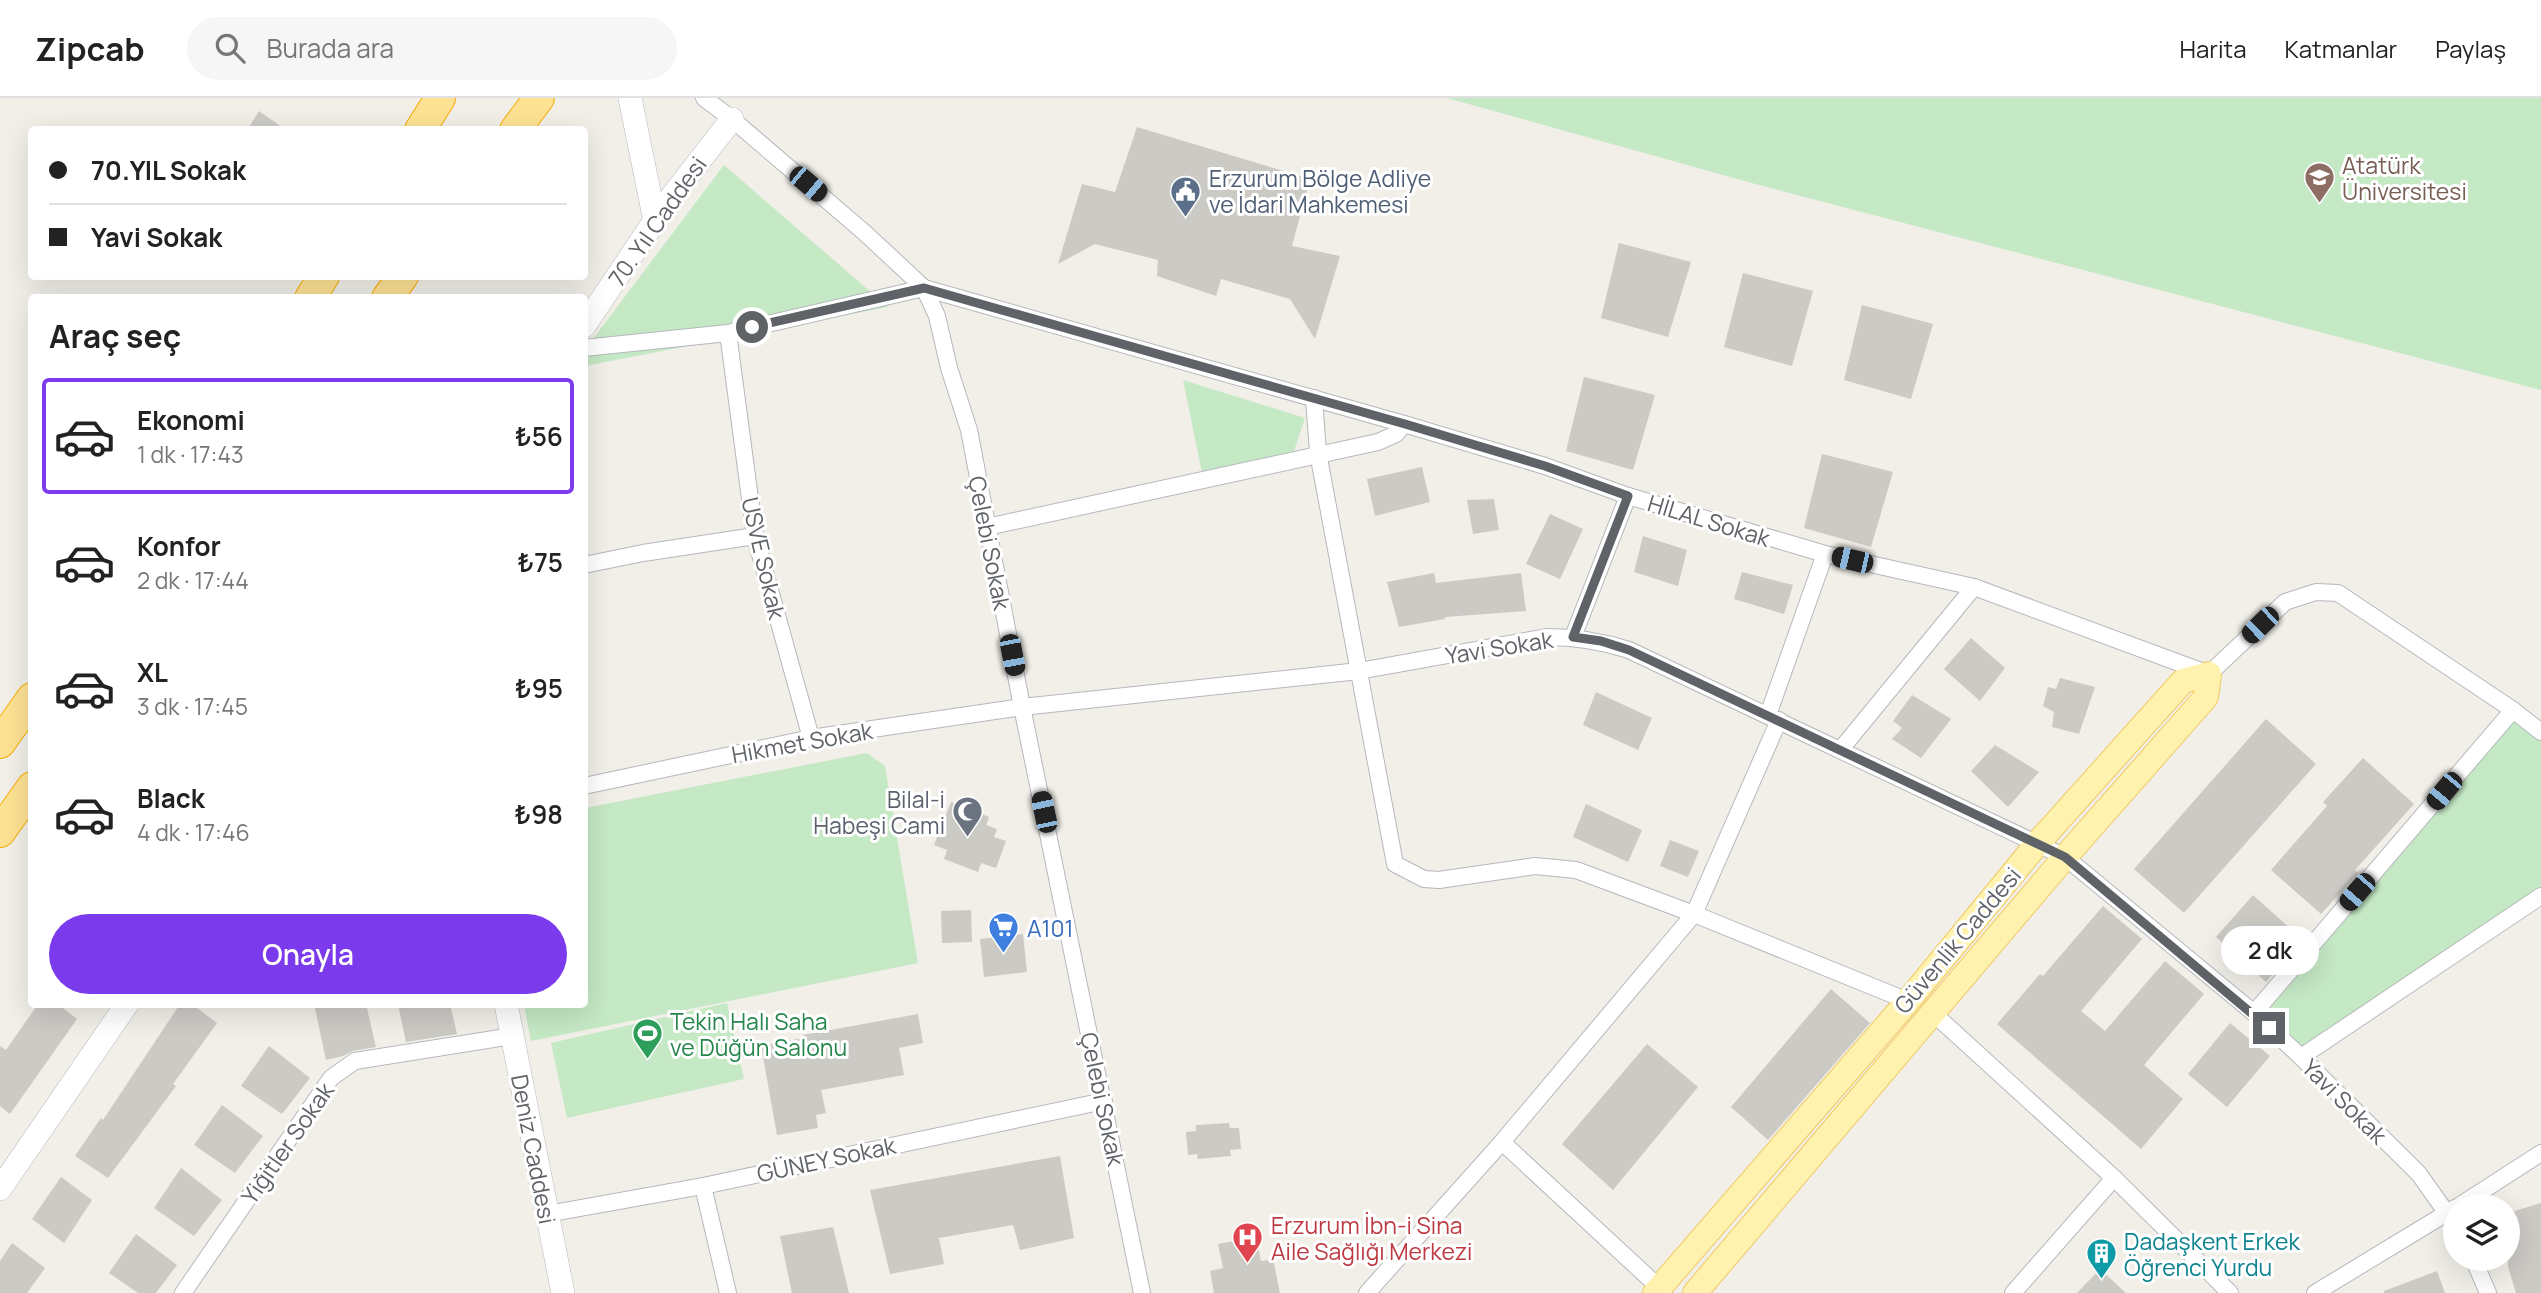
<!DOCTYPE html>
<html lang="tr">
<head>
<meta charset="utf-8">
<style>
	body { margin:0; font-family:Manrope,sans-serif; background:#f6f6f6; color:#222; height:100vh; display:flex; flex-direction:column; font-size:26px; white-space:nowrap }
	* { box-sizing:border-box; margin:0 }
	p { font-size:23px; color:#767676 }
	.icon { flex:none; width:38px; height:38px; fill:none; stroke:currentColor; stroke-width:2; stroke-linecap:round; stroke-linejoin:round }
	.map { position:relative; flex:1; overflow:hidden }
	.drawer { position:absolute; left:28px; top:196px; width:560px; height:714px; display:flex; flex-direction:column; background:#fff; border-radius:7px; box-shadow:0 7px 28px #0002 }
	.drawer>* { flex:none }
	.banner { position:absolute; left:28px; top:28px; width:560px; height:154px; border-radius:7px; box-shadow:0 7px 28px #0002; display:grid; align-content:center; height:154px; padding:0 21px; background:#fff }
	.fabs { position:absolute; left:2443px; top:1096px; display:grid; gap:14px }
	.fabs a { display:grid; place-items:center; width:77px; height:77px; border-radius:50%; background:#fff; box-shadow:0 7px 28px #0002; font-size:35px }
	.end { position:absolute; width:32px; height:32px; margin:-16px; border:9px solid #5f6368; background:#fff; box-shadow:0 0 0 4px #fff }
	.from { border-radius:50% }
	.bubble { position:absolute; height:49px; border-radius:24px; background:#fff; box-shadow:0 7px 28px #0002; font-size:23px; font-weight:600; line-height:49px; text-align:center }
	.car { position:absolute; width:21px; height:42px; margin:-21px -10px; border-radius:9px; box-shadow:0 0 5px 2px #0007; background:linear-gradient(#222 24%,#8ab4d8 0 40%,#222 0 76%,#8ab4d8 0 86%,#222 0) }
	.banner b { display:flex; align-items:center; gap:24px; height:66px; font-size:26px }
	.banner b+b { border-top:2px solid #e0e0e0 }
	.banner i { width:18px; height:18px; background:#222 }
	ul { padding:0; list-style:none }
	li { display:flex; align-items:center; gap:21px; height:116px; margin:0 14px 10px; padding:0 7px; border:4px solid transparent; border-radius:7px }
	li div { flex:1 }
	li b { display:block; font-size:26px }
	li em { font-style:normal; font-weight:600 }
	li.current { border-color:#7c3aed }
	li>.icon { width:63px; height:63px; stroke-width:1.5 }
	h2 { padding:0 21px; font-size:32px; line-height:84px }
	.button { display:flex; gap:14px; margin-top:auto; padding:14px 21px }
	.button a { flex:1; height:80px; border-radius:42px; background:#7c3aed; color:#fff; font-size:28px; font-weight:600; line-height:80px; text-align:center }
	header { display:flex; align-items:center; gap:42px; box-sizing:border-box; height:98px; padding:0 35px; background:#fff; border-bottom:2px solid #e0e0e0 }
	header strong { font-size:33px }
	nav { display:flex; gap:38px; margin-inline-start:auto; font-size:24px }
	.search { width:490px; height:63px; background:#f6f6f6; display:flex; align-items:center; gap:18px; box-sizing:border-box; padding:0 24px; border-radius:38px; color:#767676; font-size:26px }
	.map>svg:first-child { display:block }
	.green { fill:#c5e8c5 }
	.building { fill:#cccac5 }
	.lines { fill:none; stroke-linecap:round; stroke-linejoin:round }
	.street-casing { stroke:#b5b8bc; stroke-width:18 }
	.secondary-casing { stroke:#b6babf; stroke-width:24 }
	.primary-casing { stroke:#f2c960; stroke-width:26 }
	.highway-casing { stroke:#f9ab00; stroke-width:32 }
	.street { stroke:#fff; stroke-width:16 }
	.secondary { stroke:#fff; stroke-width:23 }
	.primary { stroke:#fff2af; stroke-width:24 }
	.highway { stroke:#fde293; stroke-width:30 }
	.route { stroke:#5f6368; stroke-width:9 }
	.labels { text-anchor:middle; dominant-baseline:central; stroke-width:6; stroke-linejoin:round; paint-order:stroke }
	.education-label { font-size:23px; fill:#785e54; stroke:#fff; text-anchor:start }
	.service-label { font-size:23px; fill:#4e5e75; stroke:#fff; text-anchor:start }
	.street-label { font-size:23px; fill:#5f6368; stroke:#fff }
	.worship-label { font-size:23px; fill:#5b616d; stroke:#fff; text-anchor:end }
	.shop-label { font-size:23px; fill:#366cbe; stroke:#fff; text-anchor:start }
	.leisure-label { font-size:23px; fill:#27864d; stroke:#fff; text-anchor:start }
	.health-label { font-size:23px; fill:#be3a42; stroke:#fff; text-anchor:start }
	.culture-label { font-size:23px; fill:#0d838f; stroke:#fff; text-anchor:start }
</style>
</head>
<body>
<header>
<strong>Zipcab</strong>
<div class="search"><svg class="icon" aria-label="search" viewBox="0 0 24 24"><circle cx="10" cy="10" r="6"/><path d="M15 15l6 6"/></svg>Burada ara</div>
<nav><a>Harita</a><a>Katmanlar</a><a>Paylaş</a></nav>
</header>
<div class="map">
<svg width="2541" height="1195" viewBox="0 0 2541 1195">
	<rect width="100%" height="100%" fill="#f1efe8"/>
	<g class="green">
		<path d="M1447 0H2541V292L1759 87Z"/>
		<path d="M724 67 888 209 585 268 584 253Z"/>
		<path d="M1183 282 1305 320 1294 353 1202 375Z"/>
		<path d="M2513 612 2541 634V798L2301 959 2254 915Z"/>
		<path d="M867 655 885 668 918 865 531 943 524 907 584 906 585 710Z"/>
		<path d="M727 905 744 981 567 1020 551 945Z"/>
	</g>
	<g class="building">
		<path d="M259 13 286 32H247Z"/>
		<path d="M1137 29 1310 81 1292 148 1340 158 1315 241 1290 201 1221 181 1216 198 1157 178 1158 162 1095 146 1058 166 1082 86 1115 94Z"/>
		<path d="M1619 145 1691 164 1668 239 1601 220Z"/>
		<path d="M1743 175 1813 193 1792 268 1724 249Z"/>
		<path d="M1862 207 1933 226 1911 301 1844 282Z"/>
		<path d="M1584 279 1655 297 1633 372 1566 353Z"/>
		<path d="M1822 356 1893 374 1871 449 1804 430Z"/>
		<path d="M1422 369 1430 404 1375 418 1367 381Z"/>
		<path d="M1494 401 1499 432 1473 436 1467 402Z"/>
		<path d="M1550 416 1583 431 1560 481 1526 466Z"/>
		<path d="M1643 438 1687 452 1678 488 1634 474Z"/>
		<path d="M1742 474 1793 487 1784 516 1734 501Z"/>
		<path d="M1434 475 1436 485 1521 475 1526 513 1445 519V521L1399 529 1387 484Z"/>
		<path d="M1971 540 2005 570 1980 603 1944 571Z"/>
		<path d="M2060 580 2095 589 2079 636 2052 629 2054 614 2043 608 2048 589 2056 591Z"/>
		<path d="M1596 594 1652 620 1638 652 1583 627Z"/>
		<path d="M1912 597 1951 621 1921 660 1892 641 1902 630 1893 623Z"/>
		<path d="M2266 621 2316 666 2184 815 2134 771Z"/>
		<path d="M1995 647 2039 674 2008 709 1971 673Z"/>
		<path d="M2363 660 2414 706 2355 772 2358 775 2321 816 2271 772 2327 708 2323 704Z"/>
		<path d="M951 704 989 719 986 727 997 731 994 739 1006 743 996 770 981 765 978 774 944 761 947 752 934 747Z"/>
		<path d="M1586 706 1642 732 1628 764 1573 739Z"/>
		<path d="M1670 742 1699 753 1688 779 1660 768Z"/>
		<path d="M2253 797 2303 842 2266 884 2216 839Z"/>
		<path d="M2103 808 2142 841 2081 913 2105 933 2165 863 2204 896 2144 967 2183 1001 2141 1051 1997 926 2040 876 2043 878Z"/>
		<path d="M971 812 972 844 942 845 941 813Z"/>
		<path d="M1023 836 1027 874 984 879 980 841Z"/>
		<path d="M1831 891 1870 925 1768 1042 1731 1009Z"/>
		<path d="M38 906H58L77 921 10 1016 0 1008V948L6 952Z"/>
		<path d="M180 906H192L217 925 173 986 176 988 108 1080 75 1058 101 1020 103 1022Z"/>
		<path d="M314 906H366L376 949 353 953 343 958 326 962Z"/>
		<path d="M398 906H450L457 936 406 944Z"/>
		<path d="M918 916 923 945 899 950 904 977 821 992 826 1015 816 1017 818 1030 777 1037 761 948 803 940V937Z"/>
		<path d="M2230 925 2270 958 2227 1009 2188 976Z"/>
		<path d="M1647 946 1698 989 1613 1092 1562 1046Z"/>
		<path d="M269 948 310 980 282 1016 241 988Z"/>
		<path d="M222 1007 263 1038 235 1075 194 1047Z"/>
		<path d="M1229 1025 1230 1030H1239L1241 1051 1230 1052 1231 1058 1198 1061 1197 1056 1188 1057 1186 1034 1196 1033V1027Z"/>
		<path d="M1060 1058 1074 1140 1020 1152 1013 1127 939 1140 944 1166 890 1176 870 1092Z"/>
		<path d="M181 1070 222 1102 194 1138 154 1110Z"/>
		<path d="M61 1079 92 1102 64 1145 32 1121Z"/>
		<path d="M2541 1105V1195H2516L2508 1169V1115Z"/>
		<path d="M833 1129 849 1195H792L780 1138Z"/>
		<path d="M136 1136 177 1167 156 1195H138L109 1175Z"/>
		<path d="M1256 1139 1261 1163 1273 1161 1280 1195H1214L1210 1173 1223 1170 1218 1146Z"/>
		<path d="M12 1145 45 1170 27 1195H0V1163Z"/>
		<path d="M2100 1171 2126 1195H2077Z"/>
		<path d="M2437 1173 2445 1195H2384V1193Z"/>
	</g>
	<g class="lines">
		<defs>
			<g id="street">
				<path d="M704 0 732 21 865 135 924 190 937 218 949 270 969 332 1022 609 1142 1195"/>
				<path d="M728 235 755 438 811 640"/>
				<path d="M584 250 728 235 924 190 1404 326 1545 368 1628 398 1825 456 1974 489 2209 576 2285 504 2316 494 2338 495 2513 612 2541 634"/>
				<path d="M1314 300 1318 355 1395 766 1424 781 1439 782 1535 768 1576 772 1694 816 1908 903"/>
				<path d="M987 429 1378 344 1396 336 1404 326"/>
				<path d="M584 467 643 455 755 438"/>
				<path d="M1573 539 1628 398"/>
				<path d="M1768 617 1825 456"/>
				<path d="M1841 651 1974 489"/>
				<path d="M584 688 811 640 1022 609 1359 573 1547 539C1576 539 1601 543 1629 552L2065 759 2254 915 2301 959 2419 1076 2455 1127"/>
				<path d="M1933 915 2114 1080 2230 1195"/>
				<path d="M2254 915 2513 612"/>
				<path d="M2301 959 2541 798"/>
				<path d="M1502 1044 1694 816 1779 622"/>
				<path d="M703 1088 728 1195"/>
				<path d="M2459 1108 2541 1055"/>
				<path d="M547 1116 703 1088 1104 1003"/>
				<path d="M2473 1160 2488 1195"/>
				<path d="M183 1195 331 980 355 963 512 938"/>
				<path d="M1367 1195 1502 1044 1664 1194"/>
				<path d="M2013 1195 2114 1080"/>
				<path d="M2315 1195 2455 1110"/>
			</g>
			<g id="secondary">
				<path d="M630 0 655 123"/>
				<path d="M584 228 666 106 732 21"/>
				<path d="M506 906 563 1195"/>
				<path d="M0 1091 127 906"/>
			</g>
			<path id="primary" d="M1655 1195 1908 903 2037 746 2183 583 2209 576 2206 599 2065 759 1695 1195"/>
			<g id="highway">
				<path d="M420 32 440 0"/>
				<path d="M515 32 539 0"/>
				<path d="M310 200 324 178"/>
				<path d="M387 200 403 178"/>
				<path d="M0 645 32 600"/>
				<path d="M0 734 32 689"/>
			</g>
		</defs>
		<use href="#street" class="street-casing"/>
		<use href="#secondary" class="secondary-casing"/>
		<use href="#primary" class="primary-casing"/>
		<use href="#highway" class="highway-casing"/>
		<use href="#street" class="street"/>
		<use href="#secondary" class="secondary"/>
		<use href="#primary" class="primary"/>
		<use href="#highway" class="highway"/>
	</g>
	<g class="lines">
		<path class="route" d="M752 229 924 190 1405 326 1545 368 1628 398 1573 539 1601 543 1629 552 2065 759 2269 930"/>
	</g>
	<defs>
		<symbol id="university-pin" viewBox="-11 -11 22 30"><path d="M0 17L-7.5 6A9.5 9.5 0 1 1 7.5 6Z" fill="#8d6e63" stroke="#fff"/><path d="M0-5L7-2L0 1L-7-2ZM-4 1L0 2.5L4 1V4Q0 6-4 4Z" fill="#fff"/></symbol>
		<symbol id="civic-pin" viewBox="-11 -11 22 30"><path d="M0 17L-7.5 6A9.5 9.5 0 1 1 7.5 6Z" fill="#5c6f8a" stroke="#fff"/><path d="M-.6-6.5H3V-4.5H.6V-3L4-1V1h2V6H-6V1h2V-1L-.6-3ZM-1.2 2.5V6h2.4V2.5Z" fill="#fff"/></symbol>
		<symbol id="mosque-pin" viewBox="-11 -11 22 30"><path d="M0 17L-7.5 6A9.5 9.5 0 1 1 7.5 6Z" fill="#6b7280" stroke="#fff"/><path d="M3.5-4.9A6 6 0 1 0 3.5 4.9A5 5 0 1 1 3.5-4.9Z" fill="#fff"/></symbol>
		<symbol id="supermarket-pin" viewBox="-11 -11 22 30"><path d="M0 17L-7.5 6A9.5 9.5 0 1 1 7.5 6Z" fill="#3f7fe0" stroke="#fff"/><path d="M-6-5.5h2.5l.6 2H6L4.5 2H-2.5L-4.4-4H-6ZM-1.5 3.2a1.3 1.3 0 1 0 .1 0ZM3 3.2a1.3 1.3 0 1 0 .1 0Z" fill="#fff"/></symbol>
		<symbol id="stadium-pin" viewBox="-11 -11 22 30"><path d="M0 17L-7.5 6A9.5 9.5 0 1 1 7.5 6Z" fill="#2e9e5b" stroke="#fff"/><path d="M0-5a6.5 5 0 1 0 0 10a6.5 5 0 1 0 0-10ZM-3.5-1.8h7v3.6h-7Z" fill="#fff"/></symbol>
		<symbol id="hospital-pin" viewBox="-11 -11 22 30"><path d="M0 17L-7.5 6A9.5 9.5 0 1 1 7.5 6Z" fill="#e0444e" stroke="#fff"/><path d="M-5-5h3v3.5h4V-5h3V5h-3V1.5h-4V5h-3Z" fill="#fff"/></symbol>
		<symbol id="building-pin" viewBox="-11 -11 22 30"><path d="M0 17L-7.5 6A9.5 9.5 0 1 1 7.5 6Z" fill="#0f9aa8" stroke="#fff"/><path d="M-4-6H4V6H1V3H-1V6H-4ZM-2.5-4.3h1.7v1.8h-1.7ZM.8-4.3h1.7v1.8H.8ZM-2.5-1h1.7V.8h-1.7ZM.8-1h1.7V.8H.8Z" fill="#fff"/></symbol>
	</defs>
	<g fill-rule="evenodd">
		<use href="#university-pin" x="2302" y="62" width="35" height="47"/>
		<use href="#civic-pin" x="1168" y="76" width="35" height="47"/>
		<use href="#mosque-pin" x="950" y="696" width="35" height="47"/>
		<use href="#supermarket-pin" x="986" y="812" width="35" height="47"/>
		<use href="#stadium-pin" x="630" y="918" width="35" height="47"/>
		<use href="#hospital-pin" x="1230" y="1122" width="35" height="47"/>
		<use href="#building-pin" x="2084" y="1138" width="35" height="47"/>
	</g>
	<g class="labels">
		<g class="education-label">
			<text x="2342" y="67">Atatürk<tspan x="2342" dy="26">Üniversitesi</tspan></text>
		</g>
		<g class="service-label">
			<text x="1209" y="80">Erzurum Bölge Adliye<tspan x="1209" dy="26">ve İdari Mahkemesi</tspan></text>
		</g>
		<g class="street-label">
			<text transform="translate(657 123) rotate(-55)">70. Yıl Caddesi</text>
			<text transform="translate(1709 422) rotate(17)">HİLAL Sokak</text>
			<text transform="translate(990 445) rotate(79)">Çelebi Sokak</text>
			<text transform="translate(764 460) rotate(77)">USVE Sokak</text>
			<text transform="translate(1499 549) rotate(-9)">Yavi Sokak</text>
			<text transform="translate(802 644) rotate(-10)">Hikmet Sokak</text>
			<text transform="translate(1957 842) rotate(-50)">Güvenlik Caddesi</text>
			<text transform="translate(1103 1001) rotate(78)">Çelebi Sokak</text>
			<text transform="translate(2345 1003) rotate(45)">Yavi Sokak</text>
			<text transform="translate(287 1045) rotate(-55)">Yiğitler Sokak</text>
			<text transform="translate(534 1051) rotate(79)">Deniz Caddesi</text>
			<text transform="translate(826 1061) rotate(-12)">GÜNEY Sokak</text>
		</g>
		<g class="worship-label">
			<text x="945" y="701">Bilal-i<tspan x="945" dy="26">Habeşi Cami</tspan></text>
		</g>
		<g class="shop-label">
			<text x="1027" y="830">A101</text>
		</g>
		<g class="leisure-label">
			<text x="670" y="923">Tekin Halı Saha<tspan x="670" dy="26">ve Düğün Salonu</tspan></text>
		</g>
		<g class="health-label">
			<text x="1271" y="1127">Erzurum İbn-i Sina<tspan x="1271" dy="26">Aile Sağlığı Merkezi</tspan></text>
		</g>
		<g class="culture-label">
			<text x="2124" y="1143">Dadaşkent Erkek<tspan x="2124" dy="26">Öğrenci Yurdu</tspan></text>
		</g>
	</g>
</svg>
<div class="fabs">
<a><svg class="icon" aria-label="layers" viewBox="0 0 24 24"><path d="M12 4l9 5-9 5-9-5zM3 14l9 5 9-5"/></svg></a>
</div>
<i class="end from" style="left:752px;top:229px"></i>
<i class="end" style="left:2269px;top:930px"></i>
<div class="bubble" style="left:2221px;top:828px;width:98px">2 dk</div>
<i class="car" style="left:808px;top:86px;rotate:130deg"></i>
<i class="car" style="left:1852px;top:462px;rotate:283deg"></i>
<i class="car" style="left:2260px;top:527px;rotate:226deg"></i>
<i class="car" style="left:1012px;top:557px;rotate:169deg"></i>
<i class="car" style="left:2444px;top:693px;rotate:220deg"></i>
<i class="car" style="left:1044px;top:714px;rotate:348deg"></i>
<i class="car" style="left:2357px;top:794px;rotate:221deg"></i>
<div class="banner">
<b><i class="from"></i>70.YIL Sokak</b>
<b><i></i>Yavi Sokak</b>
</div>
<section class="drawer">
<h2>Araç seç</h2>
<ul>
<li class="current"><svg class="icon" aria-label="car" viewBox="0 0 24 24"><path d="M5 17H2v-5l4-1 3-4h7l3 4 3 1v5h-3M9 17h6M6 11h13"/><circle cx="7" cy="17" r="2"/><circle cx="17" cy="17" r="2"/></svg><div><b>Ekonomi</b><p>1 dk · 17:43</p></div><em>₺56</em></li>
<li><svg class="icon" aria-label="car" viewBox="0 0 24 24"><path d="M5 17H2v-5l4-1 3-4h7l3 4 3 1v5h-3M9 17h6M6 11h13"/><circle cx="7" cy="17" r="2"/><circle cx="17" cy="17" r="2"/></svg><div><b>Konfor</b><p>2 dk · 17:44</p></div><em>₺75</em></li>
<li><svg class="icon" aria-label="car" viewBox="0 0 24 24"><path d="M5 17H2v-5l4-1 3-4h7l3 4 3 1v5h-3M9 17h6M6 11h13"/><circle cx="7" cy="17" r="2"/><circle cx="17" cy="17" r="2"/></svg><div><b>XL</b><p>3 dk · 17:45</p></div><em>₺95</em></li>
<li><svg class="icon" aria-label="car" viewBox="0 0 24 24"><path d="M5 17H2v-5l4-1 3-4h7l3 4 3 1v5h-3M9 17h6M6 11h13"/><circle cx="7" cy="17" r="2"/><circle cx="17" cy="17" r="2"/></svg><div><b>Black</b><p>4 dk · 17:46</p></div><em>₺98</em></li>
</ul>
<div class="button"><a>Onayla</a></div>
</section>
</div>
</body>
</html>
